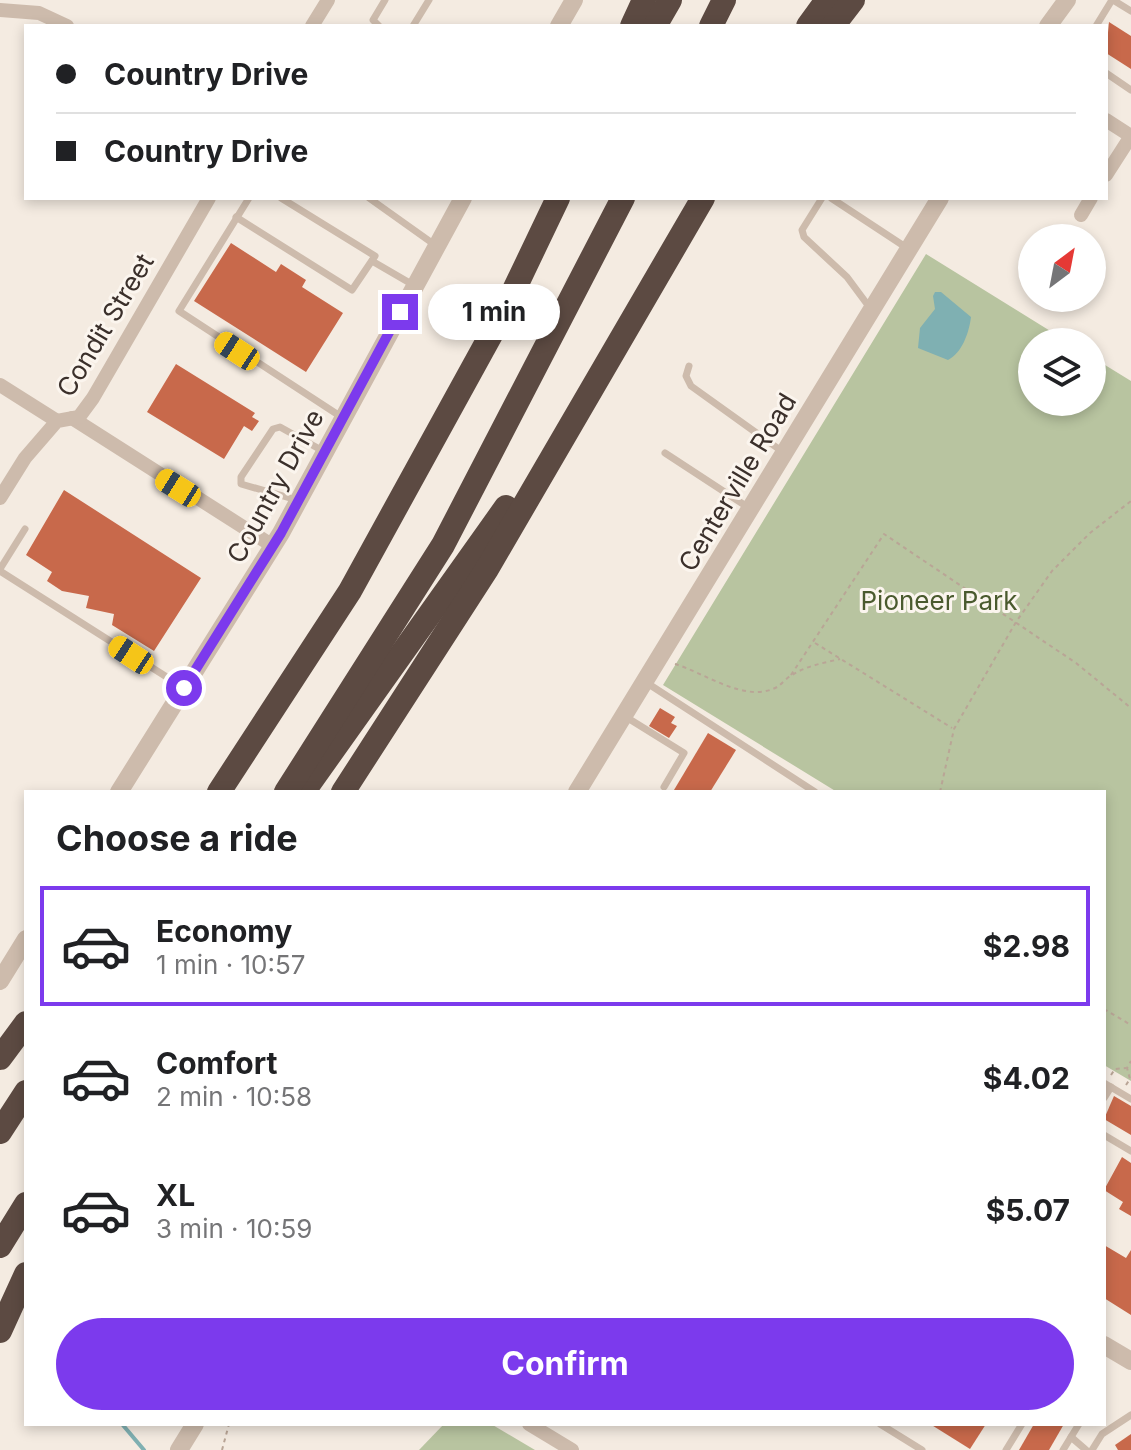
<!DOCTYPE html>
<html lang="en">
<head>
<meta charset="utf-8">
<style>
	body { margin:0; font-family:Inter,sans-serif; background:#f6f6f6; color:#202124; height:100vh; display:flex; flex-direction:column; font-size:30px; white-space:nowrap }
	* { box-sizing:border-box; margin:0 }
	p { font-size:26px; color:#757577 }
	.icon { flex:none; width:44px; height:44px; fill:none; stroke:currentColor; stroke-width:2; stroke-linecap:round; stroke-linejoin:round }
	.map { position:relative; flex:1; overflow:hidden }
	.drawer { position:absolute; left:24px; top:790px; width:1082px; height:636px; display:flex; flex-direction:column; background:#fff; border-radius:0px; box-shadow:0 4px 12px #0003 }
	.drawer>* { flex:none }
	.top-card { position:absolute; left:24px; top:24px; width:1084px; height:176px; border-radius:0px; box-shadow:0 4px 12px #0003; display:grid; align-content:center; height:176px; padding:0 32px; background:#fff }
	.needle { width:52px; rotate:32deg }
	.tools { position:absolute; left:1018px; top:224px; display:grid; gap:16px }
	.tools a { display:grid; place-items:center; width:88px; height:88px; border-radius:50%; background:#fff; box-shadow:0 4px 12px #0003; font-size:40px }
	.end { position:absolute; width:36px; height:36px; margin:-18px; border:10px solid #7c3aed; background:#fff; box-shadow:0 0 0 4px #fff }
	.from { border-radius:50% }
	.bubble { position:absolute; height:56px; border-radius:28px; background:#fff; box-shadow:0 4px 12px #0003; font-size:26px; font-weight:700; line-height:56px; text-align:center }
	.car { position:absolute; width:24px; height:48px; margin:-24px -12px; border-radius:10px; box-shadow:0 0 6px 2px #0007; background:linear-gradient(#f5c518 24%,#345 0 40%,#f5c518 0 76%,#345 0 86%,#f5c518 0) }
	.top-card b { display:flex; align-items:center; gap:28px; height:76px; font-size:30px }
	.top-card b+b { border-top:2px solid #e0e0e0 }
	.top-card i { width:20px; height:20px; background:#202124 }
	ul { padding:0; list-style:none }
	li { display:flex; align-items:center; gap:24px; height:120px; margin:0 16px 12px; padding:0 16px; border:4px solid transparent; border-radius:0px }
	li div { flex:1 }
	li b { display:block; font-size:30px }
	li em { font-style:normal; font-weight:700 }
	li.current { border-color:#7c3aed }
	li>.icon { width:72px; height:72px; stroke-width:1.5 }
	h2 { padding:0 32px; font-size:36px; line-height:96px }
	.primary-button { display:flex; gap:16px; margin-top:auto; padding:16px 32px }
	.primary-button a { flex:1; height:92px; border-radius:48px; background:#7c3aed; color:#fff; font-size:32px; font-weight:700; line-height:92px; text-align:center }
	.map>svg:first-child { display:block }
	.green { fill:#b8c4a0 }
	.water { fill:#7fb0b2 }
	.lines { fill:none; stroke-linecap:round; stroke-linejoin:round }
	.stream { stroke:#7fb0b2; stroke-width:4 }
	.building { fill:#c8694b }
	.path { stroke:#b9a596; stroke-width:2; stroke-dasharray:4 4; stroke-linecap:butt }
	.service { stroke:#cdbbac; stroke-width:7 }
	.minor { stroke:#cdbbac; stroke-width:14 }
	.tertiary { stroke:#cdbbac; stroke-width:18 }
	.motorway { stroke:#5c4a42; stroke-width:24 }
	.route { stroke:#7c3aed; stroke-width:10 }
	.labels { text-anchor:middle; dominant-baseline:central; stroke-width:6; stroke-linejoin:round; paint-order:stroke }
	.street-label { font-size:26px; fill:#3b302b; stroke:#fbf5ee }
	.park-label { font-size:26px; fill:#4a5a2e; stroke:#fbf5ee }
</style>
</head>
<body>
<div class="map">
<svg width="1131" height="1450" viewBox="0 0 1131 1450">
	<rect width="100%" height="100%" fill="#f4ebe1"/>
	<g class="green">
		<path d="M926 254 1068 342H1032V402H1092V357L1131 381V1081L1104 1065V792H837L663 685Z"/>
		<path d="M444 1424H491L535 1450H419Z"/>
	</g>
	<path class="water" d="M935 292H941L971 317C969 333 962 353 948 360L918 348 920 328 935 309 933 296Z"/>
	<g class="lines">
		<path class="stream" d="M122 1424 144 1450"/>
	</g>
	<g class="building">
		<path d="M1109 22 1131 36V69L1106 53Z"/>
		<path d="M231 243 276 272 281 264 306 280 302 287 343 313 306 372 194 301Z"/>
		<path d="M176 364 255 413 252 417 259 421 252 431 244 426 224 459 147 412Z"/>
		<path d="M64 490 201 578 154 651 112 625 114 614 86 608 89 596 62 591 47 581 52 572 26 555Z"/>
		<path d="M660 708 675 717 671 723 677 726 669 738 649 726Z"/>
		<path d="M708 733 736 750 710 792H678L674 790Z"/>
		<path d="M1114 1096 1131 1106V1135L1104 1119Z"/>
		<path d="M1122 1157 1131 1163V1216L1119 1209 1123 1202 1104 1190Z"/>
		<path d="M1104 1245 1126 1258 1131 1250V1315L1104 1298Z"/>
		<path d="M930 1424H986L970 1449Z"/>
		<path d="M1034 1424H1064L1049 1450H1019Z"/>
		<path d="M1131 1434V1450H1118L1115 1445Z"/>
	</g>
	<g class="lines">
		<g class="path">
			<path d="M815 643 952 728"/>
			<path d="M675 664C705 673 746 704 777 687 782 684 786 678 792 675 806 666 823 663 840 659"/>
			<path d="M791 675 884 534 1076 663 1131 708"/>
			<path d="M940 792 954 729 1016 622 1052 571 1090 533 1131 501"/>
			<path d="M1104 1009 1131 1025"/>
			<path d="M1111 1075 1115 1069 1126 1068"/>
			<path d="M1126 1085 1130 1079 1127 1068 1131 1061"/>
			<path d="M222 1450 229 1424"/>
		</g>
		<g class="service">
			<path d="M1113 0 1131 11"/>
			<path d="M379 26 373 20 385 0"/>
			<path d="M413 26 429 0"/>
			<path d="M1096 26 1112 0"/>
			<path d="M1106 73 1131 90"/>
			<path d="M249 198 179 311 343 418"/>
			<path d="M369 198 435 245"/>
			<path d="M822 198 802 230 804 237 847 277 870 308"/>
			<path d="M831 198 907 248"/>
			<path d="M236 217 352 290 375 256 281 198"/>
			<path d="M372 261 415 286"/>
			<path d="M689 366 686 376 691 386 783 452"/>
			<path d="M665 453 749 508"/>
			<path d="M297 500 241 484V477L273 429 280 427 323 451"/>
			<path d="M0 569 25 529"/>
			<path d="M0 571 184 688"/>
			<path d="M647 683 815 792"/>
			<path d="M626 717 684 753 664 787"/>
			<path d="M1104 1083 1131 1099"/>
			<path d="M1104 1098 1111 1087"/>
			<path d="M1104 1135 1131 1151"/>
			<path d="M880 1424 922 1450"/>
			<path d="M1071 1437 1079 1424"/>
			<path d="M1006 1450 1022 1424"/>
			<path d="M1063 1450 1071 1437 1086 1450"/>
			<path d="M1092 1450 1102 1434 1131 1415"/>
		</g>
		<g class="minor">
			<path d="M0 10 39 13 67 26"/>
			<path d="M312 26 328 0"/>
			<path d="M1106 120 1131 136"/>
			<path d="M1106 175 1131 136"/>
			<path d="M1081 215 1091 198"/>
			<path d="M0 385 57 421"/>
			<path d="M72 418 273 546"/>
			<path d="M0 498 25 458 57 421 79 417 93 398 209 198"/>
			<path d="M529 1424 572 1450"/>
		</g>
		<g class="tertiary">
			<path d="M559 26 574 0"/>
			<path d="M1048 26 1067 0"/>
			<path d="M119 792 281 533 463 198"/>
			<path d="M577 792 940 198"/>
			<path d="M0 981 26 939"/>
			<path d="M1104 1345 1131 1361"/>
			<path d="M179 1450 195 1424"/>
		</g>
		<g class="motorway">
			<path d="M632 26 644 0"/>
			<path d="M655 26 670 0"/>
			<path d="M711 26 724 0"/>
			<path d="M808 26 827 0"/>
			<path d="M833 26 853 0"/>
			<path d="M309 784 506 507"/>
			<path d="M219 792 350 591 504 311 558 198"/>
			<path d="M286 792 443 545 623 198"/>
			<path d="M343 792 487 569 703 198"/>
			<path d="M0 1058 26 1023"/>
			<path d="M0 1132 26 1092"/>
			<path d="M0 1246 26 1204"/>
			<path d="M0 1331 26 1274"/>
		</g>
	</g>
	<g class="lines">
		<path class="route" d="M184 688 281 533 400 312"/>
	</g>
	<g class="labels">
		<g class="street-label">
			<text transform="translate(105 325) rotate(-59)">Condit Street</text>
			<text transform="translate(737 482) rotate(-59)">Centerville Road</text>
			<text transform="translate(275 486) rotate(-61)">Country Drive</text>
		</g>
		<g class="park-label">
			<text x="939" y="600">Pioneer Park</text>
		</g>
	</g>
</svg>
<div class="tools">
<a><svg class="needle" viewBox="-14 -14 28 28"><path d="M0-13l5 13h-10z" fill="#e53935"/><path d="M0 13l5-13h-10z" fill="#757577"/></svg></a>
<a><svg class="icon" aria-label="layers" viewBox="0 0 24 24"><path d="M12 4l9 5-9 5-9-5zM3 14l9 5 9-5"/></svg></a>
</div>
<i class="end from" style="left:184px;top:688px"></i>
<i class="end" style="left:400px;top:312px"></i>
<div class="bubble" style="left:428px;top:284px;width:132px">1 min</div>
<i class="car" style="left:237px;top:351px;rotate:303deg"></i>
<i class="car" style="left:178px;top:488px;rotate:302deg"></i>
<i class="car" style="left:131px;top:655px;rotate:303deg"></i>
<div class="top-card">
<b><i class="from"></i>Country Drive</b>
<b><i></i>Country Drive</b>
</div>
<section class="drawer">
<h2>Choose a ride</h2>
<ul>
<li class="current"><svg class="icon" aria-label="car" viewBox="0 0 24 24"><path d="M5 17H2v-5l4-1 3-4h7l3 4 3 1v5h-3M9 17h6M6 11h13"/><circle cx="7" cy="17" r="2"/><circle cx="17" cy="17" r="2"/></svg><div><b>Economy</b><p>1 min · 10:57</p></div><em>$2.98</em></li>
<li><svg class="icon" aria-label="car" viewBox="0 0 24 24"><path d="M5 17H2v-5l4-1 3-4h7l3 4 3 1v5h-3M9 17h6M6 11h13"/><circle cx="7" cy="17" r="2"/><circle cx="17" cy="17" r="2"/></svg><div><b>Comfort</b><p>2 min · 10:58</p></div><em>$4.02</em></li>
<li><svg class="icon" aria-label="car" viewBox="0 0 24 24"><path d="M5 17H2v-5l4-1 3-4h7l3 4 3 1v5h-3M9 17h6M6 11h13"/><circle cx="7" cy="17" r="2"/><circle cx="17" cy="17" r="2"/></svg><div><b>XL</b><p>3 min · 10:59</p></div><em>$5.07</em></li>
</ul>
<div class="primary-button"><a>Confirm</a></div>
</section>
</div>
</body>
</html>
